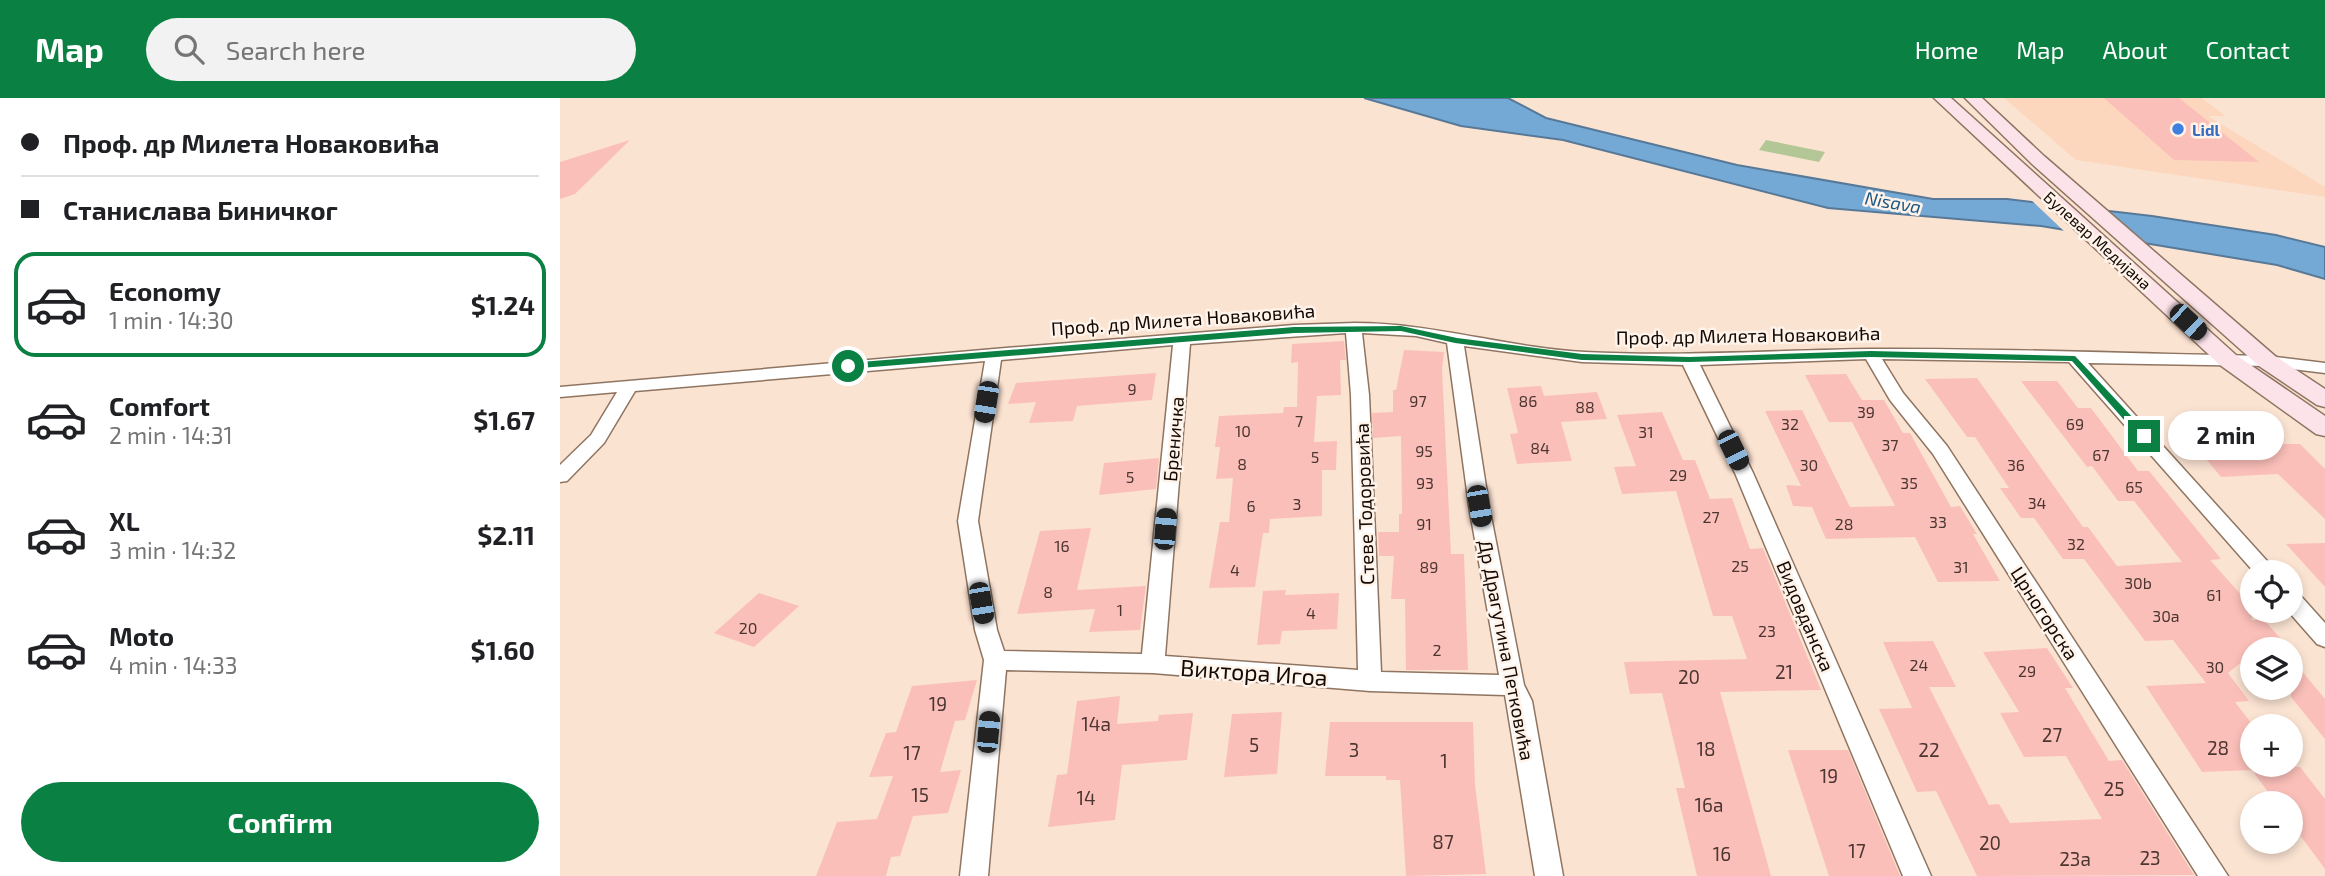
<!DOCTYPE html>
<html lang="en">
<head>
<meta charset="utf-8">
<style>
	body { margin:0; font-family:"Exo 2",sans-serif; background:#f2f2f2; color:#202124; height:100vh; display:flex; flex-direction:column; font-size:26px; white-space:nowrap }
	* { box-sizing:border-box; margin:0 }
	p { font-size:23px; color:#757577 }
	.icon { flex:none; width:38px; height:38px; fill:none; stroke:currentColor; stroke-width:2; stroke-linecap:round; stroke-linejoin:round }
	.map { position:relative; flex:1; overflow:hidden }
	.side { display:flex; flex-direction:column; background:#fff; width:560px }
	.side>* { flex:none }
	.hud { display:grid; align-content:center; height:154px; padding:0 21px; background:#fff }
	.buttons { position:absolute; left:1680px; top:462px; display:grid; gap:14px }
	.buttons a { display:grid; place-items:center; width:63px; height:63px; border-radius:50%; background:#fff; box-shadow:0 4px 10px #0003; font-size:35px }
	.end { position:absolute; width:32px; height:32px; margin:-16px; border:9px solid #0b8043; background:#fff; box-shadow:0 0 0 4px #fff }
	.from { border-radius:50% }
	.bubble { position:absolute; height:49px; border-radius:24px; background:#fff; box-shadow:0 4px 10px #0003; font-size:23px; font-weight:700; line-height:49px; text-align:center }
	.car { position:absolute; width:21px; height:42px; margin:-21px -10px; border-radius:9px; box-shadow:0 0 5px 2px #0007; background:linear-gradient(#222 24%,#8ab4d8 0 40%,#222 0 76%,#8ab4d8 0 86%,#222 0) }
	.hud b { display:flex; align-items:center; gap:24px; height:66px; font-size:26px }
	.hud b+b { border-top:2px solid #e0e0e0 }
	.hud i { width:18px; height:18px; background:#202124 }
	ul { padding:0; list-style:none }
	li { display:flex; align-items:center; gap:21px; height:105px; margin:0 14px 10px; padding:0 7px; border:4px solid transparent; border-radius:21px }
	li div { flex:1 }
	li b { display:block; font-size:26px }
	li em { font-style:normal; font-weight:700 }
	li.active { border-color:#0b8043 }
	li>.icon { width:63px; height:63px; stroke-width:1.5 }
	.button { display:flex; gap:14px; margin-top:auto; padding:14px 21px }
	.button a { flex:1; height:80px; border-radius:42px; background:#0b8043; color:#fff; font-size:28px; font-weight:700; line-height:80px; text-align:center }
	header { display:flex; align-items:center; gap:42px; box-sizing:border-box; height:98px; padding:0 35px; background:#0b8043; color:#fff }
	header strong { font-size:33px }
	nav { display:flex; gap:38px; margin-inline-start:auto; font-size:24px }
	.search { width:490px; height:63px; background:#f2f2f2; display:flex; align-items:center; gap:18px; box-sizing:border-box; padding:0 24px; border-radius:38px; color:#757577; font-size:26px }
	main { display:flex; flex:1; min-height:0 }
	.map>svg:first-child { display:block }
	.built { fill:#fcd7bd }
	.green { fill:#b2c795 }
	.water { fill:#74a9d6; stroke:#577997; stroke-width:2 }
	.pier { fill:#fbe3d2 }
	.building { fill:#fbbfb9 }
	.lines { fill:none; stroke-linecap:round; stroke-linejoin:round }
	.street-casing { stroke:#8f7561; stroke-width:3 }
	.secondary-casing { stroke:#8f7561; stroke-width:3 }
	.street { fill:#fff; fill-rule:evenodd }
	.secondary { fill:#fce3ea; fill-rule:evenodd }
	.route { fill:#0b8043 }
	.shop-dot { fill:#3f7fe0; stroke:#fff3ea; stroke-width:2.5 }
	.labels { text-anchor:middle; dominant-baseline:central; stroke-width:5; stroke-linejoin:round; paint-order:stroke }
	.far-shop-label { font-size:16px; font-weight:bold; fill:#366cbe; stroke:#fff3ea; text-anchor:start }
	.far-street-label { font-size:16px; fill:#120904; stroke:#fff3ea }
	.number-label { font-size:16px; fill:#4c3631 }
	.far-water-label { font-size:18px; font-style:italic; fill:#1c5783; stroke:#fff3ea }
	.street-label { font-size:19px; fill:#120904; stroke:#fff3ea }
	.near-number-label { font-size:19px; fill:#4c3631 }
	.near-street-label { font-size:23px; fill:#120904; stroke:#fff3ea }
</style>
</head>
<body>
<header>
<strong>Map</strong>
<div class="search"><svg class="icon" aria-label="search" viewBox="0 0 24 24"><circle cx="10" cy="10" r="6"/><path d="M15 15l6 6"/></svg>Search here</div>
<nav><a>Home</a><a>Map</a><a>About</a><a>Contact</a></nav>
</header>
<main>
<section class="side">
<div class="hud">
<b><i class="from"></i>Проф. др Милета Новаковића</b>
<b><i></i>Станислава Биничког</b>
</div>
<ul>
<li class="active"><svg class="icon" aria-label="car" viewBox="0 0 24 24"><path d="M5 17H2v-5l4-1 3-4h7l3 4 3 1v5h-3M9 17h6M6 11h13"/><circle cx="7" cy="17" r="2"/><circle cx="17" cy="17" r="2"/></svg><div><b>Economy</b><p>1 min · 14:30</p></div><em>$1.24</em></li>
<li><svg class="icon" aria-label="car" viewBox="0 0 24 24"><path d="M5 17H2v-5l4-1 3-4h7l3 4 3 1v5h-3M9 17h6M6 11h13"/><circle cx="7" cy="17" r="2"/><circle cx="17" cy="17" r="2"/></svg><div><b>Comfort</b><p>2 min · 14:31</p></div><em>$1.67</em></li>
<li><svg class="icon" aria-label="car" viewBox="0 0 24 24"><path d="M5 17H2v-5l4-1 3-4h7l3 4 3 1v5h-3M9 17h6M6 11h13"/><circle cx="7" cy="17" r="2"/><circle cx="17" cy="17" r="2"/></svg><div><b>XL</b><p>3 min · 14:32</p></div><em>$2.11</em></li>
<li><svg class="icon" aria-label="car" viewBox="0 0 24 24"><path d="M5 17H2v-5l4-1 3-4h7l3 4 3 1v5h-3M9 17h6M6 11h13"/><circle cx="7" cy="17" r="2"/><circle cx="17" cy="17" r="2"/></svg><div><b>Moto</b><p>4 min · 14:33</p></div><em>$1.60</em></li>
</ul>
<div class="button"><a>Confirm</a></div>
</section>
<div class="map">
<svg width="1765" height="778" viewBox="0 0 1765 778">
	<rect width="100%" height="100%" fill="#fbe3d2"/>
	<path class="built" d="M1444 0H1642L1666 18H1648L1765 89V99L1516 62Z"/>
	<path class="green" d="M1206 42 1265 54 1259 64 1199 52Z"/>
	<path class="water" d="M804 0H948L986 20 1177 67 1373 101H1447L1592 118 1716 137 1765 149V181L1717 167 1481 128 1268 110 1003 42 901 28Z"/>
	<path class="pier" d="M1469 100 1543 109 1593 152 1507 136Z"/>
	<g class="building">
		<path d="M1544 0H1619L1699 64 1614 62Z"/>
		<path d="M70 42 15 96 0 101V64Z"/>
		<path d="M784 243 786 262H780L781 297 757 298 754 344 777 343 776 372H762V418L710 421 709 435H703L695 489 649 490 660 424H669L673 380 656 381 660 349H655L659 318 723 315 724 309H737L738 264 731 265 732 246Z"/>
		<path d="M844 252 884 254 882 271 891 456H904L908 572H846L845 501H831L834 458H819L818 434H839V416H842L841 338 813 340 812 315 833 314V292H836Z"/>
		<path d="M596 275 592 302 517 308 513 323 469 325 476 304 448 306 456 285Z"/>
		<path d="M1286 276 1302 302H1324L1343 335H1350L1391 409 1400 408 1417 436H1413L1440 483 1378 484 1355 439 1266 441 1252 409 1233 408 1226 387 1241 388 1205 313 1242 312 1290 409 1335 408 1292 324H1269L1245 277Z"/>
		<path d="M1417 280 1523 429H1528L1557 468 1622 464 1574 403H1558L1532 368 1527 369 1461 283H1497L1518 310H1531L1578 373H1589L1661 461 1650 462 1692 509V522H1704L1730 551H1692V556L1668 575 1689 603 1675 604 1692 626V667L1740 669 1765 701V771L1731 725V705H1716L1692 672 1642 674 1586 588 1646 585 1613 542 1585 543 1524 461H1503L1474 420H1461L1440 390H1449L1415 339H1407L1365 281Z"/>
		<path d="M981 288 984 298 1037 294 1047 321 1001 324 1012 363 957 366 950 336 958 335 947 290Z"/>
		<path d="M1102 314 1123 362H1135L1150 401 1172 400 1190 451 1203 450 1261 592 1160 594 1211 778H1137L1116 690H1125L1102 595 1070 596 1064 564 1187 561 1172 518H1153L1116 393 1062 396 1054 369 1076 368 1057 317Z"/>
		<path d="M1613 321H1660L1668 329H1699L1715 346H1740L1765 371V421L1718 376 1661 379Z"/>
		<path d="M599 360 596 391 539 397 544 365Z"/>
		<path d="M531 430 517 492 586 488 580 532 529 534 535 511 457 516 480 433Z"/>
		<path d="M1765 445V489L1726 446Z"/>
		<path d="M726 492 725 497 779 495 777 531 722 533 720 546 697 547 703 493Z"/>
		<path d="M199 495 239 508 194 549 154 535Z"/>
		<path d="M1373 543 1396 589H1369L1429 707 1439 706 1450 725 1542 721 1506 658 1464 659 1440 615 1459 614 1423 554 1487 550 1513 590H1505L1549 663 1562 662 1634 777 1417 778 1376 693 1357 694 1319 611 1352 610 1323 544Z"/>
		<path d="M1731 560 1765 601V641L1731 599Z"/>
		<path d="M417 582 405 622 395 623 380 674 401 672 388 715 353 718 340 758 331 759 326 778H256L277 724 317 721 333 678 309 679 326 635 336 634 352 588Z"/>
		<path d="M560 598 557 626 598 623 599 617 633 615 627 662 562 667 555 722 488 729 497 677 507 676 517 603Z"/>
		<path d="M722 614 717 676 664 679 672 616Z"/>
		<path d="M770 624H913L915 687 926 776 846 778 840 682H826V678H765Z"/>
		<path d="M1228 652H1288L1340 778H1269Z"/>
	</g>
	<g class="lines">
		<defs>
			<g id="street">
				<path d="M795 225C873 225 948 250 1025 254 1121 259 1215 252 1311 251 1443 250 1575 256 1707 258L1765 265V275L1707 268 1528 265 1717 474H1694L1509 264 1322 261 1343 295 1387 348 1668 778H1638L1373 356 1330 302 1306 261 1140 267 1193 375 1371 778H1343L1175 375 1123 267 1022 264 904 248 929 408 964 587 972 603 1003 778H975L945 597 810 593 593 575 446 572 428 778H400L424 562 415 532 398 423 425 263 75 293 44 345 7 383 0 384V367L31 337 57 294 0 299V289L434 251 734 227ZM786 235 791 297 798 572 605 558 630 246ZM802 235 856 238 887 245 909 408 939 577 821 574 809 297ZM613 247 582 556 444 553 437 532 418 423 441 262Z"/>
				<path d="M1731 494 1739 496 1765 525V549L1757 546 1728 513H1731Z"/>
			</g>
			<g id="secondary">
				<path d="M1374 0H1391L1676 257 1765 318V338L1756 336 1660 267Z"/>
				<path d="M1405 0H1422L1484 58 1715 258 1765 291V309L1757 307 1699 268 1472 66Z"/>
			</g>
		</defs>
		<use href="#street" class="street-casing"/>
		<use href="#secondary" class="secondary-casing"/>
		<use href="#street" class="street"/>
		<use href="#secondary" class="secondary"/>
	</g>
	<path class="route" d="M841 228 897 240 1022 256 1129 259 1311 253 1515 258 1590 338 1581 341 1512 263 1311 259 1129 264 1022 262 895 245 841 233 734 235 288 271 283 268 288 265 734 229Z"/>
	<circle class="shop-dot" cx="1618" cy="31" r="7"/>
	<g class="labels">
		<g class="far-shop-label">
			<text x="1632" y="31">Lidl</text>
		</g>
		<g class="far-street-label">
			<text transform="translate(1538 142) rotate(42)">Булевар Медијана</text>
		</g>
		<g class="number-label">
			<text x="572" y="290">9</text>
			<text x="858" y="302">97</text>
			<text x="968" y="302">86</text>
			<text x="1025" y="308">88</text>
			<text x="1306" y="313">39</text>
			<text x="739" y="322">7</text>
			<text x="1230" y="325">32</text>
			<text x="1515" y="325">69</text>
			<text x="683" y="332">10</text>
			<text x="1086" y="333">31</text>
			<text x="1330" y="346">37</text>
			<text x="980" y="349">84</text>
			<text x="864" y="352">95</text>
			<text x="1541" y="356">67</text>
			<text x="755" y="358">5</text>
			<text x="682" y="365">8</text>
			<text x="1249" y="366">30</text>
			<text x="1456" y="366">36</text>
			<text x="1118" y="376">29</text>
			<text x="570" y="378">5</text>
			<text x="865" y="384">93</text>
			<text x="1349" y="384">35</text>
			<text x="1574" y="388">65</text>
			<text x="1477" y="404">34</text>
			<text x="737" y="405">3</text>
			<text x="691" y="407">6</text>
			<text x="1151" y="418">27</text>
			<text x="1378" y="423">33</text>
			<text x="864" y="425">91</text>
			<text x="1284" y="425">28</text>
			<text x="1516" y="445">32</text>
			<text x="502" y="447">16</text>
			<text x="1180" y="467">25</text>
			<text x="869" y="468">89</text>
			<text x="1401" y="468">31</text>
			<text x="675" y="471">4</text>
			<text x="1578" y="484">30b</text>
			<text x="488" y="493">8</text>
			<text x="1654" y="496">61</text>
			<text x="560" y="511">1</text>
			<text x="751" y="514">4</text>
			<text x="1606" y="517">30a</text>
			<text x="188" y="529">20</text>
			<text x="1207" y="532">23</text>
			<text x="877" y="551">2</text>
			<text x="1359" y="566">24</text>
			<text x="1655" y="568">30</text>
			<text x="1467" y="572">29</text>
		</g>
		<g class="far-water-label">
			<text transform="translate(1333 104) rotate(10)">Nisava</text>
		</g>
		<g class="street-label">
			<text transform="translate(623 221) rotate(-4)">Проф. др Милета Новаковића</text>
			<text transform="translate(1188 237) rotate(-1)">Проф. др Милета Новаковића</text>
			<text transform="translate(613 341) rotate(-85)">Бреничка</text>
			<text transform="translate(804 406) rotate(-92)">Стеве Тодоровића</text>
			<text transform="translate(1485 515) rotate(57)">Црногорска</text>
			<text transform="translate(1246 518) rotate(67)">Видовданска</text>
			<text transform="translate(947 552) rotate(79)">Др Драгутина Петковића</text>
		</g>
		<g class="near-number-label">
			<text x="1224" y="573">21</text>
			<text x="1129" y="578">20</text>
			<text x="378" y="605">19</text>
			<text x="536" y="625">14a</text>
			<text x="1492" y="636">27</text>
			<text x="694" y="646">5</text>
			<text x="1658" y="649">28</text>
			<text x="1146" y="650">18</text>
			<text x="794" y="651">3</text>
			<text x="1369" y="651">22</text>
			<text x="352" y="654">17</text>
			<text x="884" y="662">1</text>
			<text x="1269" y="677">19</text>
			<text x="1554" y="690">25</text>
			<text x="360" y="696">15</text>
			<text x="526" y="699">14</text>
			<text x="1149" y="706">16a</text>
			<text x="883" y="743">87</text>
			<text x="1430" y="744">20</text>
			<text x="1297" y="752">17</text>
			<text x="1162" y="755">16</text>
			<text x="1590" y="759">23</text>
			<text x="1515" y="760">23a</text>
		</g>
		<g class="near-street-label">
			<text transform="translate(694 574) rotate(4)">Виктора Игоа</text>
		</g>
	</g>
</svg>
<div class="buttons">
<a><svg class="icon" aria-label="locate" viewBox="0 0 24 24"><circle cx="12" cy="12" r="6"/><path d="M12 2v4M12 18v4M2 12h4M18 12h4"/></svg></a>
<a><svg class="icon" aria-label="layers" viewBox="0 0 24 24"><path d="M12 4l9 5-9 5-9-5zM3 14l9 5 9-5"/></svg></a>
<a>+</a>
<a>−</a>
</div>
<i class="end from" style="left:288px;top:268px"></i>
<i class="end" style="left:1584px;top:338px"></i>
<div class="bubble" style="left:1608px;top:313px;width:116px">2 min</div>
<i class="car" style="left:1628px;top:224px;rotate:133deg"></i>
<i class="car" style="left:426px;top:304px;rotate:189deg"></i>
<i class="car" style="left:1173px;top:352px;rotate:154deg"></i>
<i class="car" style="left:919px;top:408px;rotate:170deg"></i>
<i class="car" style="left:605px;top:431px;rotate:5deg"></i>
<i class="car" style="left:421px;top:505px;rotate:170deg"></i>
<i class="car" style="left:428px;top:634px;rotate:5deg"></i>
</div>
</main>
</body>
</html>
